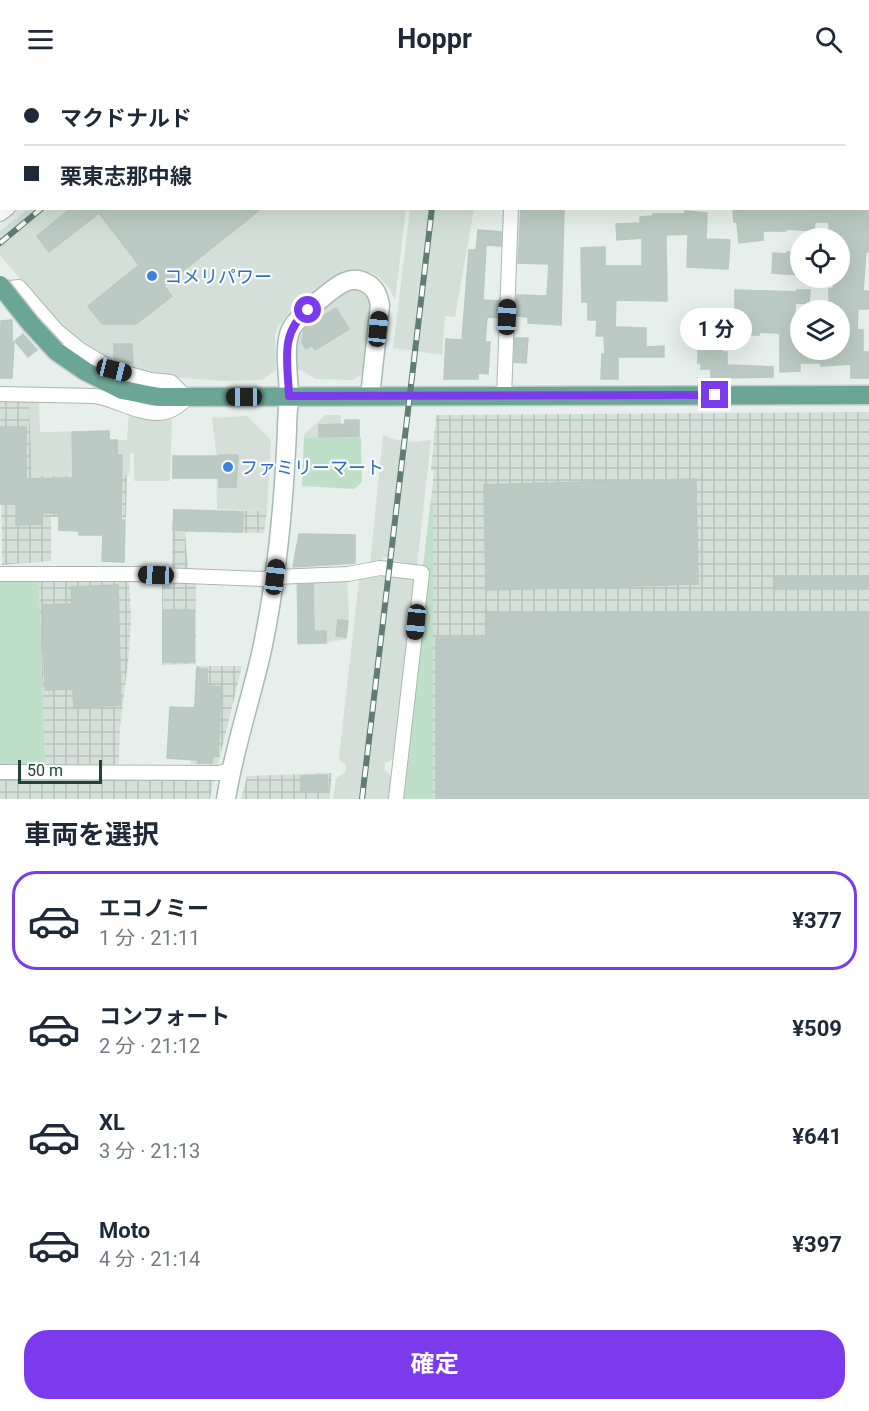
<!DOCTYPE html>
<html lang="ja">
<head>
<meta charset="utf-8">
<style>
	body { margin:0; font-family:Roboto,"Noto Sans JP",sans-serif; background:#f2f2f3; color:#1f2937; height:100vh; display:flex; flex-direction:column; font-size:22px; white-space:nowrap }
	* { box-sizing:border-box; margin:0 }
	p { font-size:20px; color:#747a83 }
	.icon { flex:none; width:33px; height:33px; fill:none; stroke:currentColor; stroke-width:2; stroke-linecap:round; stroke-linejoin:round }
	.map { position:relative; height:721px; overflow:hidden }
	.details { display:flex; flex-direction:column; background:#fff; flex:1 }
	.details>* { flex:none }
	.hud { position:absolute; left:0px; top:0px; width:870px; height:132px; box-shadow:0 6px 24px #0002; display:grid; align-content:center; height:132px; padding:0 24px; background:#fff }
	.controls { position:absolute; left:790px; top:150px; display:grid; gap:12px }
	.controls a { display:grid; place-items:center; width:60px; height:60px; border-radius:50%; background:#fff; box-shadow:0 6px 24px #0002; font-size:30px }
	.scale { position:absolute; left:18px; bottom:15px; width:84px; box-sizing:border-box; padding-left:6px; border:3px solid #24423a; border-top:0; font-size:16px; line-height:21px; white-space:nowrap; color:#24423a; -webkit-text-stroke:4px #f7fbf9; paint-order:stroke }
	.end { position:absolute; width:27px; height:27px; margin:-14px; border:8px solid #7c3aed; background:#fff; box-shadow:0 0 0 3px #fff }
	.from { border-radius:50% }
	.bubble { position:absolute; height:42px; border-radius:21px; background:#fff; box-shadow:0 6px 24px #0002; font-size:20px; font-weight:700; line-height:42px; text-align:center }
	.car { position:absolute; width:18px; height:36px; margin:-18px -9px; border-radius:8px; box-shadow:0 0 4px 2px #0007; background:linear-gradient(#222 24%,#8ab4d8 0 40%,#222 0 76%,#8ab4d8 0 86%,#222 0) }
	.hud b { display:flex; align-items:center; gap:21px; height:57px; font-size:22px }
	.hud b+b { border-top:2px solid #e0e1e3 }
	.hud i { width:15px; height:15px; background:#1f2937 }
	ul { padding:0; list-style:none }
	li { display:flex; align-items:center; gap:18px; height:99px; margin:0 12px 9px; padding:0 12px; border:3px solid transparent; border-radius:24px }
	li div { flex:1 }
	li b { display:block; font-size:22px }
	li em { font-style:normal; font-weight:700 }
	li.current { border-color:#7c3aed }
	li>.icon { width:54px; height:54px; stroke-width:1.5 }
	h2 { padding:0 24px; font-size:27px; line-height:72px }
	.button { display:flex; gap:12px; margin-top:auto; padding:12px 24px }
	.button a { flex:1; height:69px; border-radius:24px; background:#7c3aed; color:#fff; font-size:24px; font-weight:700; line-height:69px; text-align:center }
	header { display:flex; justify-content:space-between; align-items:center; height:78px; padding:0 24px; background:#fff; font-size:27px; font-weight:700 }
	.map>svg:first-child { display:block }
	.built { fill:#d4dfda }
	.industrial { fill:url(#industrial-grid) }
	.grass { fill:#bfe0c8 }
	.building { fill:#bbcac4; stroke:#b8c9c2; stroke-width:1.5 }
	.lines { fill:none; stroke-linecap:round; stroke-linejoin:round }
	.street-casing { stroke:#a8b8b2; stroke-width:16 }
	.secondary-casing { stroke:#a4bbb3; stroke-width:21 }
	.primary-casing { stroke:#c2cac8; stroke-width:21 }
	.street { stroke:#fff; stroke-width:14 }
	.secondary { stroke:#fff; stroke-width:18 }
	.primary { stroke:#6aa596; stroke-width:18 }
	.rail-casing { stroke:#5f7d75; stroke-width:6 }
	.rail { stroke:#f7fbf9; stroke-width:4; stroke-dasharray:11; stroke-linecap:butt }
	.primary-bridge-casing { stroke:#c2cac8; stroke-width:21; stroke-linecap:butt }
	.primary-bridge { stroke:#6aa596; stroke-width:18 }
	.route { stroke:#7c3aed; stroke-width:8 }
	.shop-dot { fill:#3f7fe0; stroke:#f7fbf9; stroke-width:2 }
	.labels { text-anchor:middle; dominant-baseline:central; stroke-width:4.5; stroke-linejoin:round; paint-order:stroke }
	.shop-label { font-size:18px; fill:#366cbe; stroke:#f7fbf9; text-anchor:start }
</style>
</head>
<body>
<header><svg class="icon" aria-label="menu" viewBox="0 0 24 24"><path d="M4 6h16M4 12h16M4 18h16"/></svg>Hoppr<svg class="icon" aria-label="search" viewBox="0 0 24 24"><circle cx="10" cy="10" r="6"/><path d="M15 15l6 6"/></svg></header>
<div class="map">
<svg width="869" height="721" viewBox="0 0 869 721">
	<defs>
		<pattern id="industrial-grid" width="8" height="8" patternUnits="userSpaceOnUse" patternTransform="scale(1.5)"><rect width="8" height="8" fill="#d4dfda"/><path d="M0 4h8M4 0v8" fill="none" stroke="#b6c1bc"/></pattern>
	</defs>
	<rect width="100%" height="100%" fill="#e6efeb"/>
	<g class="built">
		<path d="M189 0H421L187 1Z"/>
		<path d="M28 131H406L395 222 389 210 380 200 370 195 354 191 342 194 283 242 278 248 275 258 276 292 262 302 227 303 166 299 120 288 82 267 60 247 0 177V153Z"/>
		<path d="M410 131H474L455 239 445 238 442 277 393 270Z"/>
		<path d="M353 212 366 215 372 226 365 294 353 302 315 301 301 292H297L296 262 302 250 345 215Z"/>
		<path d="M29 324H39L40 354 109 353 110 362H127L129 335 172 341 170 403H134V375H130L129 397 32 398Z"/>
		<path d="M326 337H341V360H304V356Z"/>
		<path d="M247 338 271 362 267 433 217 431 216 375 212 340Z"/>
		<path d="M383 357 396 362 416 364 431 362 417 488 384 479 382 483 370 486Z"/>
		<path d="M371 498 400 500 415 499 395 676 390 683 385 685 384 692 392 698 390 721H333L336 700 346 694V687L340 683 339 679 359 502Z"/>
		<path d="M347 501 349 534 347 561 318 566 298 567 296 503Z"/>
	</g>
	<g class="industrial">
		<path d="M0 324H29L32 398 127 397 126 440 51 439V483L2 487Z"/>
		<path d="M869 334V721H401L428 491 423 490 434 393 431 392 436 337Z"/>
		<path d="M173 431 267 433 264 455 185 454 188 490 172 489Z"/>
		<path d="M39 503H129L131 539 129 576 120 650 119 684 114 687 45 688Z"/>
		<path d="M162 504 196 505V588H242L218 687 191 686 196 588 194 586 162 587Z"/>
		<path d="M332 695 329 721H241L247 698Z"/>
		<path d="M0 700 44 701H214L210 721H0Z"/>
	</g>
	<g class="grass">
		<path d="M361 359 362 404 354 411 302 408 304 360Z"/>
		<path d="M431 423H433V721H401L428 491 423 490Z"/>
		<path d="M0 503H39L45 688 0 687Z"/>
	</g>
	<g class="building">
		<path d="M71 130H262L164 208 172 218 136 246H102L88 228 139 187 99 135 49 174 37 158Z"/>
		<path d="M521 130H564L561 247 528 245V239L516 238 517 217 547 218 549 186 518 185Z"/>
		<path d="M763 130H868L869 174 866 173 863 213H869V231H858L857 252H863V274H869V300H851V286L821 288V285H800V293L780 294V255L759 254V257H746V236H735V212L797 214V212H810L809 226 795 225V259H798V268H800V273L840 272V227H829V211H833L834 200H840V195L844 196 846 179 840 178V156L829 155V144H815L814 153 786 151V153H763V162L739 165 737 144H734L733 133Z"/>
		<path d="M685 133 707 135 706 161 730 162 728 191 687 189 688 156 666 157 667 223 616 222 615 249 646 250V269L664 268V279H618V301H601L602 276H605L604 258H596L597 242H588V224H582L581 170 605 169V188H642V160L617 162 616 146 640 145V139L653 138V136H685Z"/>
		<path d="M478 152 501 154V168L486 167 483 222 499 223 498 240 487 239 485 264H490L488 296 478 295V301H444L446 261 462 262 469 172H476Z"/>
		<path d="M787 174H801L800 197 772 195 773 175 787 176Z"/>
		<path d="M336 230 349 251 315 272 312 267 306 271 302 265 304 252 310 246Z"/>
		<path d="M693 233 725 235 722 274H727V287L773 289V299L711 300V291H701V285H698V262L691 261Z"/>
		<path d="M12 242V265L14 264 12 300H0L1 243Z"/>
		<path d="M23 256 37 272 28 279 15 263Z"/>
		<path d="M515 260H528L526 285 514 284Z"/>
		<path d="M114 266H132L133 285H123L114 282Z"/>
		<path d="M345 342H359V358L319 359V347L345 346Z"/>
		<path d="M0 349H26V401L73 400 72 354 109 353V362H117V377H122L121 442H125L124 484 102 483 103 457H79V453L59 452V435H42V446L16 447V426H0Z"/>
		<path d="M219 377H238L236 409H219V400H173V378H219Z"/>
		<path d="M696 401 698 506 486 512 484 407Z"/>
		<path d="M174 432 243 434 242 454 173 452Z"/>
		<path d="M299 456 355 457V485L293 489Z"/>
		<rect x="774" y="498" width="95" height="13"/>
		<path d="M313 506 314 553H326V565H298V507Z"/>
		<path d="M118 507 121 627 74 629 73 611 45 612 43 527 72 526 71 509Z"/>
		<rect x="163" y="532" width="31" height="52"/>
		<path d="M869 534V721H436V560H486L487 535Z"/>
		<path d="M338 542 348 543 346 559 336 558Z"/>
		<path d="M197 591H207V608L221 609 218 678H213L212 685H199V682L167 680 170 629 195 630Z"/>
		<path d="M327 697 328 713H301V698Z"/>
	</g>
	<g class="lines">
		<defs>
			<g id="street">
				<path d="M174 2 176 0"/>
				<path d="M516 2V0"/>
				<path d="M0 136 8 130"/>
				<path d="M0 211 19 209 57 253 79 271 114 292 151 302 171 304 187 320C158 352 129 324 95 318L0 316"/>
				<path d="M504 319 511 130"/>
				<path d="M0 496H135L263 501 275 499 348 496 380 490 422 495 396 721"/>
				<path d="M0 694 219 695 230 692"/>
			</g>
			<path id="secondary" d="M226 721C234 669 252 619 263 567 278 494 284 424 287 351 287 340 288 330 289 319 289 300 283 268 291 251 296 241 333 209 345 204 352 201 359 201 366 205 375 209 378 217 380 227L370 318"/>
			<path id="primary" d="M56 273 85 293 122 312 159 319 869 317"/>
		</defs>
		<use href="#street" class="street-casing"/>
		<use href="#secondary" class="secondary-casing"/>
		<use href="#primary" class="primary-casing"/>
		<use href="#street" class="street"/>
		<use href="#secondary" class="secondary"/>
		<use href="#primary" class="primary"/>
		<defs>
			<g id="rail">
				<path d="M203 2 205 0"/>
				<path d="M454 2V0"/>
				<path d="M0 165 42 130"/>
				<path d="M362 721 432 130"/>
			</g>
		</defs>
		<use href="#rail" class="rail-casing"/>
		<use href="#rail" class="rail"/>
		<defs>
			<path id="primary-bridge" d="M0 207 31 246 56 273"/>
		</defs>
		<use href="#primary-bridge" class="primary-bridge-casing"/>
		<use href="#primary-bridge" class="primary-bridge"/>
	</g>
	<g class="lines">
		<path class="route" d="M308 232C279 255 288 285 289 318L715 317"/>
	</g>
	<g class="shop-dot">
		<circle cx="152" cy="198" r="6"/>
		<circle cx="228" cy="389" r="6"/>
	</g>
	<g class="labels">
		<g class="shop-label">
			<text x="164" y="198">コメリパワー</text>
			<text x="240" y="389">ファミリーマート</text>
		</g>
	</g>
</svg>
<div class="controls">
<a><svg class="icon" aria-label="locate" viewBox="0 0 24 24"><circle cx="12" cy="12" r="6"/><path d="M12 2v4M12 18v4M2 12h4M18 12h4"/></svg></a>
<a><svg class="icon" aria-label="layers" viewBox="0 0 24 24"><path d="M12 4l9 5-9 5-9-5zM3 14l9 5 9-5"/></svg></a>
</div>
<div class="scale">50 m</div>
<i class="end from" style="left:308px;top:232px"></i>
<i class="end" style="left:715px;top:317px"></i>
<div class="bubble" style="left:680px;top:230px;width:72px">1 分</div>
<i class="car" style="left:507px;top:239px;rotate:2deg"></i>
<i class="car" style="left:378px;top:251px;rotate:6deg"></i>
<i class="car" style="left:114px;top:292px;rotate:104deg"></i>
<i class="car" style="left:244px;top:319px;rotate:270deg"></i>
<i class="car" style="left:156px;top:497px;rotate:272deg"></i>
<i class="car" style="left:275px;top:499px;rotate:7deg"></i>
<i class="car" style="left:416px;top:544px;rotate:186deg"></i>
<div class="hud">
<b><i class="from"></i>マクドナルド</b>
<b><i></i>栗東志那中線</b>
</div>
</div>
<section class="details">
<h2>車両を選択</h2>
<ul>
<li class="current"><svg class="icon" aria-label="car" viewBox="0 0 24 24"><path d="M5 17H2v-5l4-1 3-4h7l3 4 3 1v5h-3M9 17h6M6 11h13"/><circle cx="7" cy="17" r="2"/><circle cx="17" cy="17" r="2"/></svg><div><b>エコノミー</b><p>1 分 · 21:11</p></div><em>¥377</em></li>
<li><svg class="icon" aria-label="car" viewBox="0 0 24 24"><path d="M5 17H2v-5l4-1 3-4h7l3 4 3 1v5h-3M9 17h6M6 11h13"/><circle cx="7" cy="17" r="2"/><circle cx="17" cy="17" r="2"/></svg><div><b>コンフォート</b><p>2 分 · 21:12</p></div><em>¥509</em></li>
<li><svg class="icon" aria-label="car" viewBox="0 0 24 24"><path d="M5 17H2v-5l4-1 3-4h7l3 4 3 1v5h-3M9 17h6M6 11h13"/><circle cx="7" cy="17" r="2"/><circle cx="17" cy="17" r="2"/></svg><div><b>XL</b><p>3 分 · 21:13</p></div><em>¥641</em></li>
<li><svg class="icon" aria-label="car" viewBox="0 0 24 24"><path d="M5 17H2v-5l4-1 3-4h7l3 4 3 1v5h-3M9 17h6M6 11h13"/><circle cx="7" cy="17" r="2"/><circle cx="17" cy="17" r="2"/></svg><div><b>Moto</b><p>4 分 · 21:14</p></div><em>¥397</em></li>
</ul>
<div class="button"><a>確定</a></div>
</section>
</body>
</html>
